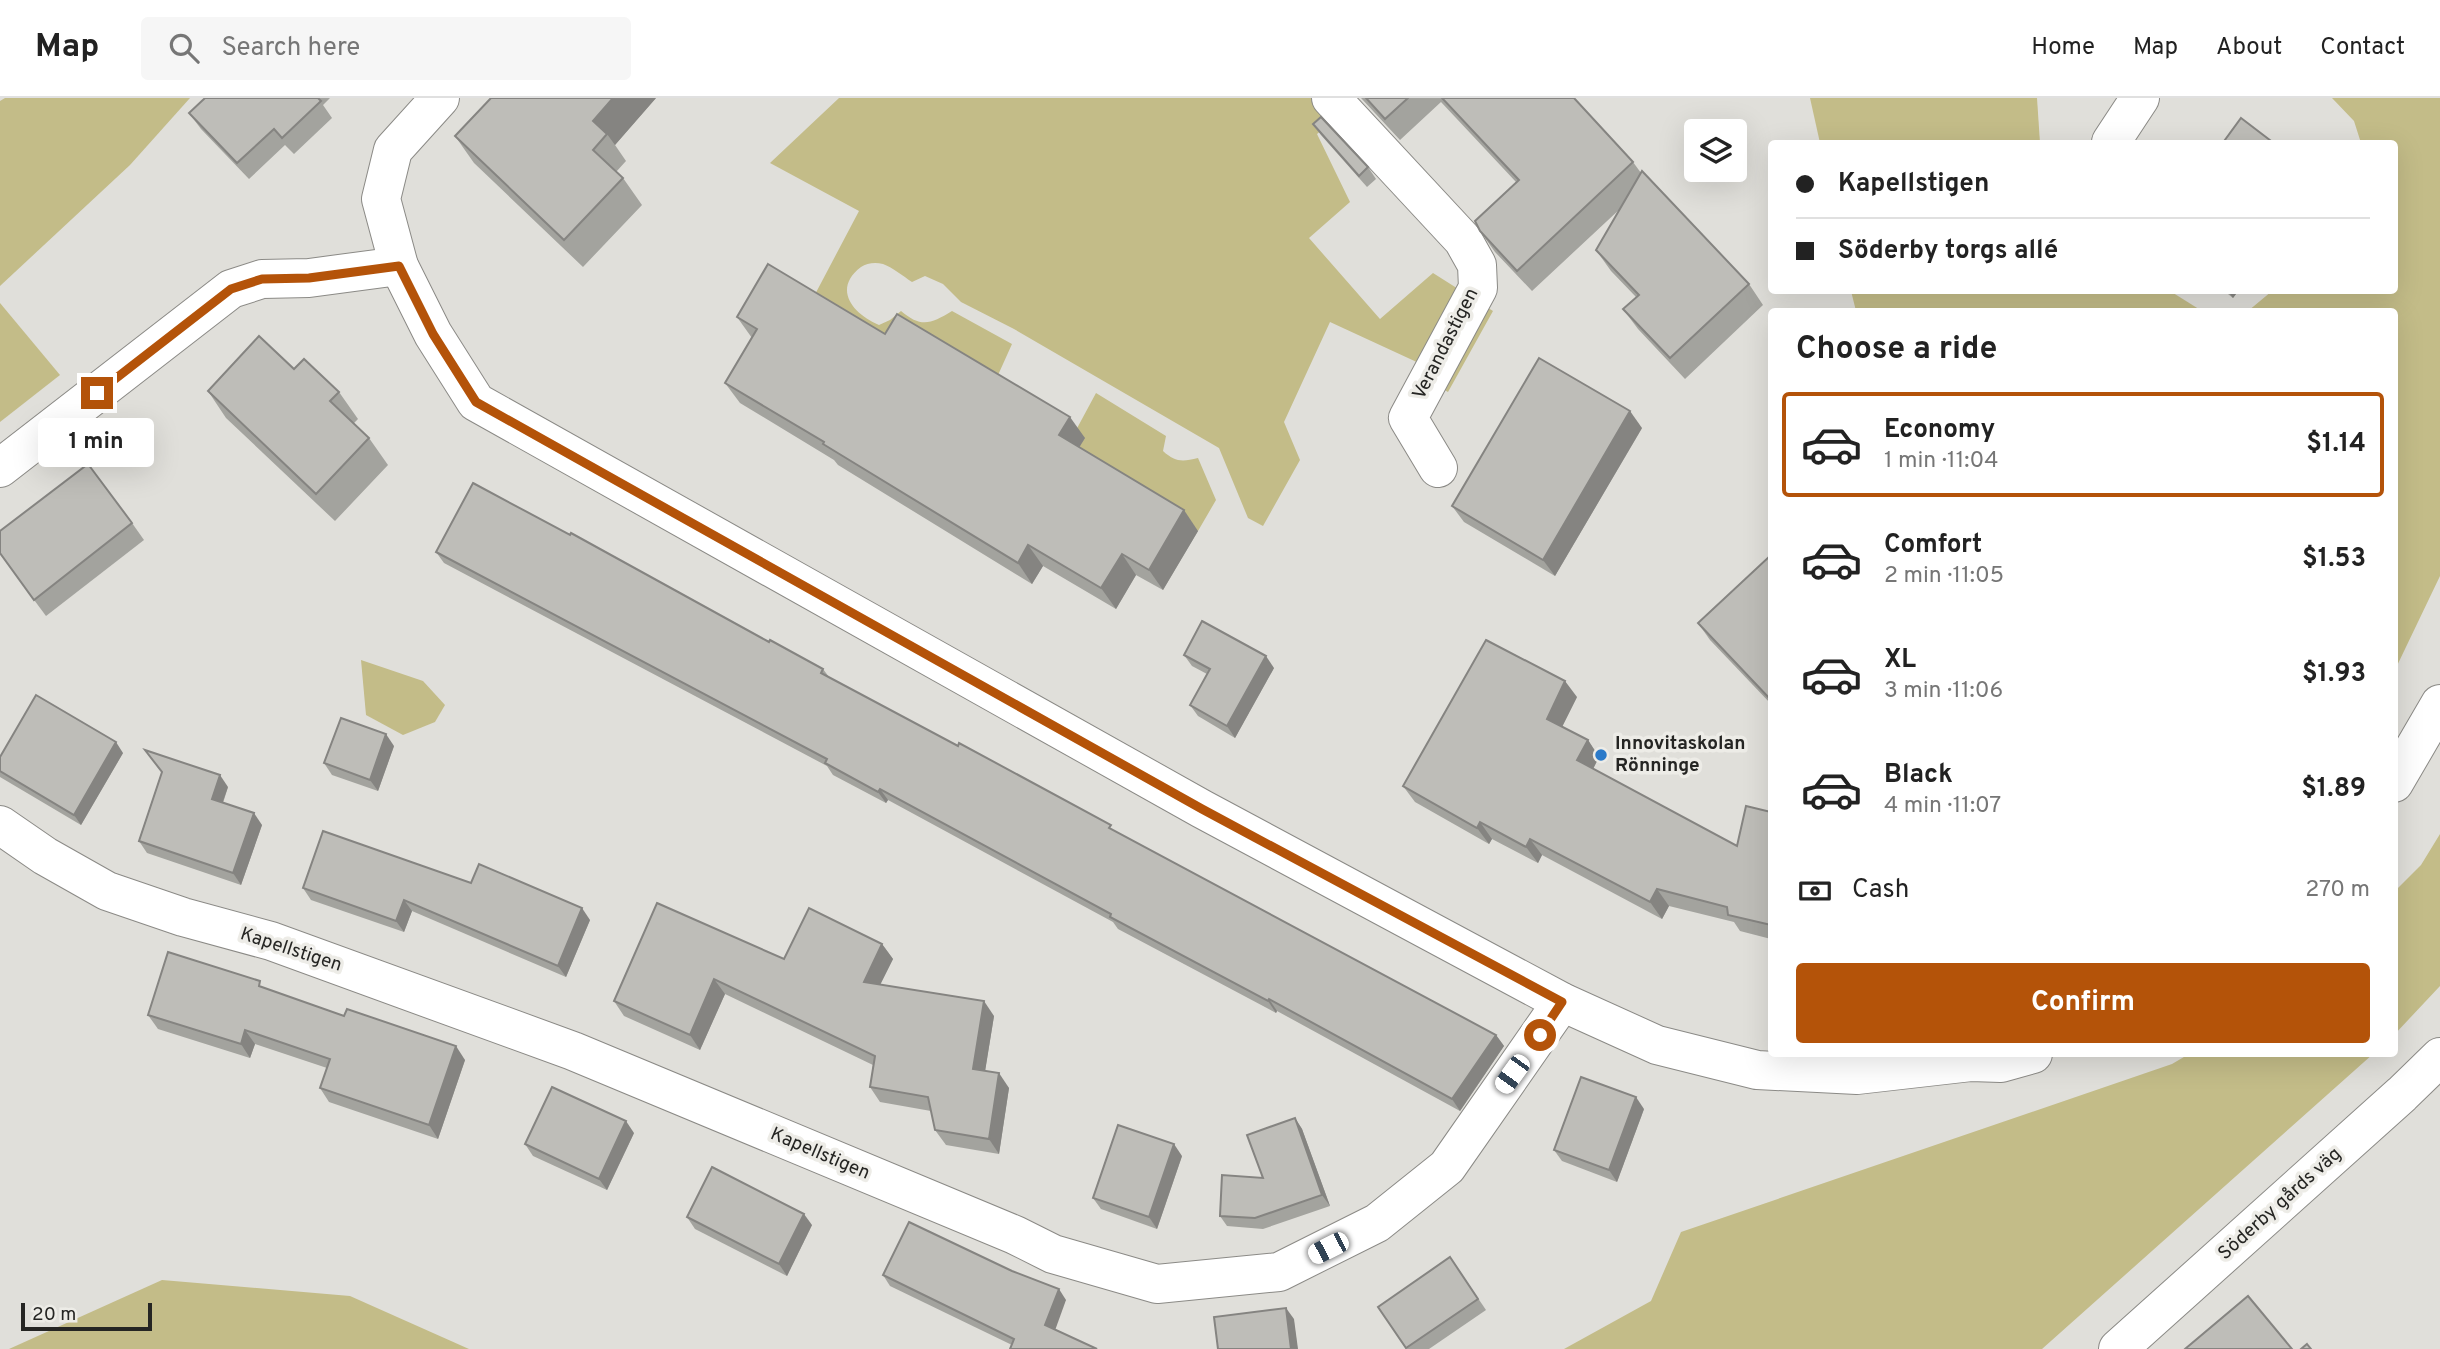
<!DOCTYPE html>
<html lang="en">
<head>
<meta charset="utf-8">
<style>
	body { margin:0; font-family:Overpass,sans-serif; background:#f6f6f6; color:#222; height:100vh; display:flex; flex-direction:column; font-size:26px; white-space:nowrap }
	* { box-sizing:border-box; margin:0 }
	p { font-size:23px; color:#767676 }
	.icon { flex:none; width:38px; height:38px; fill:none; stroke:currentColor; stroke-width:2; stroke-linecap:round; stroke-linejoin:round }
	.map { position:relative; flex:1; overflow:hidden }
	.side { position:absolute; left:1768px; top:210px; width:630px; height:749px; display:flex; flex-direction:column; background:#fff; border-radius:7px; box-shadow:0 7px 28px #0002 }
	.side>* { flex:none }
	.top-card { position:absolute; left:1768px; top:42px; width:630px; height:154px; border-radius:7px; box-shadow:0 7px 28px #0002; display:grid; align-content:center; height:154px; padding:0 28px; background:#fff }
	.fabs { position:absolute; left:1684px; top:21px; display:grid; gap:14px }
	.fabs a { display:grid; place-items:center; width:63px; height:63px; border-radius:7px; background:#fff; box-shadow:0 7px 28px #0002; font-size:35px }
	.scale { position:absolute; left:21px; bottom:18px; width:131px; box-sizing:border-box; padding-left:7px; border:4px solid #252523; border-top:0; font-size:19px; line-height:24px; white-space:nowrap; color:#252523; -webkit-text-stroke:5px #edece7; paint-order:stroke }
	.end { position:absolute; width:32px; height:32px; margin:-16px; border:9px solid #b45309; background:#fff; box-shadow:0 0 0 4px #fff }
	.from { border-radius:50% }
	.bubble { position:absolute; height:49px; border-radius:7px; background:#fff; box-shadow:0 7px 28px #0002; font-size:23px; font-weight:700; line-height:49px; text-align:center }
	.car { position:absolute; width:21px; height:42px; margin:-21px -10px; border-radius:9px; box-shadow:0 0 5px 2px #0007; background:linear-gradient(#fff 24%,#345 0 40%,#fff 0 76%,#345 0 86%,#fff 0) }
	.top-card b { display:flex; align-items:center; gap:24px; height:66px; font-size:26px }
	.top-card b+b { border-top:2px solid #e0e0e0 }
	.top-card i { width:18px; height:18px; background:#222 }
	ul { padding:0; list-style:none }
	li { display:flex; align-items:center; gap:21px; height:105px; margin:0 14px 10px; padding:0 14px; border:4px solid transparent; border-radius:7px }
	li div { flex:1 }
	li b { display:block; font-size:26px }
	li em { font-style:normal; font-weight:700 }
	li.current { border-color:#b45309 }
	li>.icon { width:63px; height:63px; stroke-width:1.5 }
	h2 { padding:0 28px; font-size:32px; line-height:84px }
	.pay { display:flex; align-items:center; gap:18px; height:77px; padding:0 28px; font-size:26px }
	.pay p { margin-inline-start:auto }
	.button { display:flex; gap:14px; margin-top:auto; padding:14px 28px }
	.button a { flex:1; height:80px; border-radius:7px; background:#b45309; color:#fff; font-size:28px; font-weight:700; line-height:80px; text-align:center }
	header { display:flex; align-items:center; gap:42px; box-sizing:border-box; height:98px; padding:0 35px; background:#fff; border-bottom:2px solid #e0e0e0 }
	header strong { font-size:33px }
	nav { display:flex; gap:38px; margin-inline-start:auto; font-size:24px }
	.search { width:490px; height:63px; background:#f6f6f6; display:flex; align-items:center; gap:18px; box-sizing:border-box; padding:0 24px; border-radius:7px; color:#767676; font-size:26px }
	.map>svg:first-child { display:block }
	.green { fill:#c3bc88 }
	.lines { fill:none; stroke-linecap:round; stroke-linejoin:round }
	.minor-casing { stroke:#8b8a86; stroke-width:40 }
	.secondary-casing { stroke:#8b8a86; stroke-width:40 }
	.minor { stroke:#fff; stroke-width:38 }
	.secondary { stroke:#fff; stroke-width:38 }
	.wall { fill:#a3a39e }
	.shaded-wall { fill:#858481 }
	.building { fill:#bebdb8; stroke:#858481; stroke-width:2 }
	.route { stroke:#b45309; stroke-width:9 }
	.poi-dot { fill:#2b7ac9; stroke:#edece7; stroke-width:2.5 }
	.labels { text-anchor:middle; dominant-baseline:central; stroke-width:7; stroke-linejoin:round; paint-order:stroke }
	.street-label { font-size:19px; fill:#252523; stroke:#edece7 }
	.poi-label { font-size:19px; font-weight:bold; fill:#252523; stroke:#edece7; text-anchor:start }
</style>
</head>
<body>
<header>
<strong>Map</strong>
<div class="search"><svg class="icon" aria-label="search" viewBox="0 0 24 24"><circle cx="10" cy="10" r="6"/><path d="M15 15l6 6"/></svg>Search here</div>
<nav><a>Home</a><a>Map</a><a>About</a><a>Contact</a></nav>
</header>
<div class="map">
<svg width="2440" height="1251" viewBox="0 0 2440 1251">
	<rect width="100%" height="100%" fill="#e0dfda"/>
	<g class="green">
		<path d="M5 0H190L130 67 0 188V3Z"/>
		<path d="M839 0H1331L1344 14 1317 36 1350 104 1309 140 1380 221 1433 175 1493 213 1448 294 1429 283 1434 272 1330 224 1284 324 1300 362 1263 428 1248 420 1219 350 1014 231 961 204 943 186 925 178 912 184C903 178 892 169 883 166 875 164 867 165 861 169 832 191 853 216 879 227L890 222 901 213C921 230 931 226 952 213L1012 246 994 286 900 257 811 204 859 113 770 65Z"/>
		<path d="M1810 0H2037L2040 45H1820Z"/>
		<path d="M2332 0H2440V478L2394 574V214L2248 213 2272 193 2394 192V46L2361 45 2354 23Z"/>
		<path d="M1851 193H2170L2202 213H1856Z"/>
		<path d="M0 205 60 277 0 324Z"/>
		<path d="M1096 295 1166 338 1163 353C1175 364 1182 364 1198 360L1216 402 1198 433 1074 358 1075 334Z"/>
		<path d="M361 562 423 583 445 607 435 624 403 637 366 617Z"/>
		<path d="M2440 736V888L2394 937V794L2421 767Z"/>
		<path d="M2189 956H2373L2042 1251H1564L1651 1203 1681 1134 2172 966Z"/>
		<path d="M162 1182 350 1198 469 1251H9Z"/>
	</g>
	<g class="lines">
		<defs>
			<g id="minor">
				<path d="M440 0 393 52 381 101 399 168 433 236 476 304 1202 711 1562 904 1657 947 1757 972 1857 977 1971 964 2001 965 2033 956"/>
				<path d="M1331 0 1463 142 1477 167 1478 190 1408 320 1438 370"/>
				<path d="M2111 44 2140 0"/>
				<path d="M0 370 231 191 262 181 309 180 399 168"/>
				<path d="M2394 685 2440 606"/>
				<path d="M0 727 45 758 107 793 183 819 271 843 573 953 1015 1137 1053 1156 1157 1186 1279 1174 1377 1125 1447 1069 1562 904"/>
			</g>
			<path id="secondary" d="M2118 1251 2402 996 2440 959"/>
		</defs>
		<use href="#minor" class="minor-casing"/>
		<use href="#secondary" class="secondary-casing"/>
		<use href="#minor" class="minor"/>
		<use href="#secondary" class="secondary"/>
	</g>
	<g class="wall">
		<path d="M205 0H330L323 7 332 20 294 56 285 47 249 81 201 31 189 15Z"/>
		<path d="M656 0 615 47 626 63 616 74 623 80 642 107 583 169 474 65 455 38Z"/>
		<path d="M1361 0H1574L1633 64 1641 75 1749 186 1763 207 1685 281 1638 231 1623 211 1636 199 1611 173 1596 152 1621 110 1532 193 1495 154 1480 133 1516 84 1441 4 1400 42Z"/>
		<path d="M1313 26 1368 69 1376 81 1367 89 1321 37Z"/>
		<path d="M2223 192H2239L2233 200Z"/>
		<path d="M737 219 885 236 1085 340 1079 349 1198 433 1163 492 1136 477 1116 511 1043 468 1032 486 838 367 834 362 740 305 725 285 752 240Z"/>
		<path d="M294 271 339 294 358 321 353 326 369 340 388 367 335 423 226 320 208 293Z"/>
		<path d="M1642 330 1555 478 1464 424 1452 408Z"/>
		<path d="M132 425 144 442 46 518 0 456Z"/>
		<path d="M436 454 769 544 823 571 829 579 1115 734 1496 937 1504 948 1460 1013 1277 913 1276 915 1118 831 1113 824 888 702 886 705 833 677 827 668 444 465Z"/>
		<path d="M1771 457V606L1710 542 1698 525Z"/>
		<path d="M1184 557 1274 570 1235 640 1198 618 1190 607 1207 576 1192 568Z"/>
		<path d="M1577 599 1562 629 1588 642 1599 659 1593 671 1737 748 1771 714V841L1740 833 1734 824 1669 808 1662 821 1542 757 1538 765 1492 741 1489 746 1415 704 1403 688Z"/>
		<path d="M394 648 378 693 332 677 324 665Z"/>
		<path d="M123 655 81 727 0 679V659Z"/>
		<path d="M228 689 223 705 262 727 241 787 147 755 139 743Z"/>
		<path d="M471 785 590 822 566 879 412 813 404 834 311 802 303 790Z"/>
		<path d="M882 846 893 861 880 887 994 918 985 973 1009 990 999 1056 946 1047 935 1032 931 1013 880 1004 870 989 873 967 725 896 700 952 624 918 614 903 784 861Z"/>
		<path d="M265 891 465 962 438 1041 329 1004 320 990 327 970 255 946 250 960 158 931 148 917Z"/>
		<path d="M1644 1011 1617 1084 1562 1063 1554 1052Z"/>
		<path d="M1295 1020 1302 1031 1330 1108 1263 1131 1227 1128 1220 1118 1263 1080Z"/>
		<path d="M634 1035 607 1092 533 1058 525 1046Z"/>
		<path d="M1182 1058 1157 1131 1101 1111 1093 1100Z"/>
		<path d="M687 1119 812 1127 787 1178 695 1131Z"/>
		<path d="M1450 1159 1486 1212 1429 1251H1406L1378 1209Z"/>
		<path d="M883 1177 1066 1202 1012 1247 890 1188Z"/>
	</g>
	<g class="shaded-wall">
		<path d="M613 0H656L615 47 607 36 593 23Z"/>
		<path d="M2227 192H2239L2233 200Z"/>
		<path d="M1630 313 1642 330 1555 478 1543 462Z"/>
		<path d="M1070 319 1085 340 1074 358 1059 337Z"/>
		<path d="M1184 412 1198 433 1163 492 1149 472Z"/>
		<path d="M1028 447 1043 468 1032 486 1018 465Z"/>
		<path d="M1122 456 1136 477 1116 511 1101 490Z"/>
		<path d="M1266 558 1274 570 1235 640 1227 628Z"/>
		<path d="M1565 583 1577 599 1558 637 1547 621Z"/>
		<path d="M386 636 394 648 378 693 370 682Z"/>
		<path d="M1588 642 1599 659 1589 679 1577 662Z"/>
		<path d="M116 644 123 655 81 727 74 717Z"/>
		<path d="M220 677 228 689 220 712 212 701Z"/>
		<path d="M880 691 888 702 886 705 878 694Z"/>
		<path d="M254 715 262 727 241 787 233 775Z"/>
		<path d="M1480 724 1492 741 1489 746 1477 730Z"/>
		<path d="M1530 741 1542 757 1538 765 1526 749Z"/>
		<path d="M1657 791 1669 808 1662 821 1650 804Z"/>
		<path d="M404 802 412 813 404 834 396 823Z"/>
		<path d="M582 810 590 822 566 879 558 868Z"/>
		<path d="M882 846 893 861 874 899 864 884Z"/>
		<path d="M714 881 725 896 700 952 690 937Z"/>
		<path d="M1269 901 1277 913 1276 915 1268 903Z"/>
		<path d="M984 903 994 918 983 986 973 971Z"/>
		<path d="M245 932 255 946 250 960 241 946Z"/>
		<path d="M1496 937 1504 948 1460 1013 1452 1001Z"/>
		<path d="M456 948 465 962 438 1041 429 1027Z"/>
		<path d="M999 975 1009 990 999 1056 989 1041Z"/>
		<path d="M1636 999 1644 1011 1617 1084 1609 1072Z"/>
		<path d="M1295 1020 1302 1031 1330 1108 1322 1097Z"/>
		<path d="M626 1023 634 1035 607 1092 599 1081Z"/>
		<path d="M1174 1046 1182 1058 1157 1131 1149 1119Z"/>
		<path d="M804 1116 812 1127 787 1178 779 1166Z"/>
		<path d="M1059 1191 1066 1202 1053 1238 1045 1227Z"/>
		<path d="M1286 1210 1294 1221 1298 1251H1291Z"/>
	</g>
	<g class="building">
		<path d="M205 0H318L321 3 282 40 274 31 237 65 189 15Z"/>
		<path d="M491 0H613L593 23 607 36 593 52 623 80 564 142 455 38Z"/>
		<path d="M1366 0H1408L1385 21Z"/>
		<path d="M1442 0H1574L1633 64 1517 173 1480 133 1475 123 1519 82Z"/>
		<path d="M1321 19 1368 69 1359 78 1313 26Z"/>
		<path d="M2241 20 2275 46H2222Z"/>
		<path d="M1642 73 1749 186 1670 260 1623 211 1639 197 1596 152Z"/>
		<path d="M768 166 885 236 897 216 1070 319 1059 337 1184 412 1149 472 1122 456 1101 490 1028 447 1018 465 823 346 824 344 725 285 757 231 737 219Z"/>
		<path d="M259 238 294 271 304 261 339 294 330 303 369 340 316 396 208 293Z"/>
		<path d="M1539 260 1630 313 1543 462 1452 408Z"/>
		<path d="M88 366 132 425 34 502 0 455V433Z"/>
		<path d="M473 385 570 437 571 435 769 544 770 542 823 571 821 575 958 648 959 645 1111 727 1109 730 1496 937 1452 1001 1269 901 1268 903 1110 819 1111 816 880 691 878 694 825 665 827 661 436 454Z"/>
		<path d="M1771 457V602L1698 525Z"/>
		<path d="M1202 523 1266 558 1227 628 1190 607 1210 571 1184 557Z"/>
		<path d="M1486 542 1565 583 1547 621 1588 642 1577 662 1737 748 1746 708 1771 714V827L1728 817 1727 809 1657 791 1650 804 1530 741 1526 749 1480 724 1477 730 1403 688Z"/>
		<path d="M36 597 116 644 74 717 0 673V659Z"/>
		<path d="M341 620 386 636 370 682 324 665Z"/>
		<path d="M145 652 220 677 212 701 254 715 233 775 139 743 162 674Z"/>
		<path d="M323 733 471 785 479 766 582 810 558 868 404 802 396 823 303 790Z"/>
		<path d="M657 805 784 861 809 810 882 846 864 884 984 903 973 971 999 975 989 1041 935 1032 928 999 870 989 875 958 714 881 690 937 614 903Z"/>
		<path d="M168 854 260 883 259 888 344 918 347 911 456 948 429 1027 320 990 330 961 245 932 241 946 148 917Z"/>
		<path d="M1581 979 1636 999 1609 1072 1554 1052Z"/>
		<path d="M552 989 626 1023 599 1081 525 1046Z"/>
		<path d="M1295 1020 1322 1097 1255 1120 1220 1118 1222 1077 1263 1080 1247 1037Z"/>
		<path d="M1118 1027 1174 1046 1149 1119 1093 1100Z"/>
		<path d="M712 1069 804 1116 779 1166 687 1119Z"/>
		<path d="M909 1124 1012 1173 1059 1191 1045 1227 1097 1251H1010L1014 1241 883 1177Z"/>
		<path d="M1450 1159 1478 1201 1406 1250 1378 1209Z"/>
		<path d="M2248 1198 2292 1251H2185Z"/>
		<path d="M1286 1210 1291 1251H1218L1214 1219Z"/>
		<path d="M2307 1246 2311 1251H2301Z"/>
	</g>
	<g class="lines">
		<path class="route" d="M97 295 231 191 262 181 309 180 399 168 433 236 476 304 1202 711 1562 904 1540 937"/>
	</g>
	<circle class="poi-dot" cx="1601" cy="657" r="7"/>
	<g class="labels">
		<g class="street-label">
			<text transform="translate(1446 246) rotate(-63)">Verandastigen</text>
			<text transform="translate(291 852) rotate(18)">Kapellstigen</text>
			<text transform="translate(820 1056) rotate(23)">Kapellstigen</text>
			<text transform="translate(2280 1106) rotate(-42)">Söderby gårds väg</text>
		</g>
		<g class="poi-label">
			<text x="1615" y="646">Innovitaskolan<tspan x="1615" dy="22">Rönninge</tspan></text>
		</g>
	</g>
</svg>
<div class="fabs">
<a><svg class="icon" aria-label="layers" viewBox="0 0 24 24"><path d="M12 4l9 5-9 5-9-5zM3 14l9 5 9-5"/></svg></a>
</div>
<div class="scale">20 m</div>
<i class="end from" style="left:1540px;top:937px"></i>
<i class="end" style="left:97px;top:295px"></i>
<div class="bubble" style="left:38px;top:320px;width:116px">1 min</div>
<i class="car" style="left:1512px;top:976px;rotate:216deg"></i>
<i class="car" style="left:1328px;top:1150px;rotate:243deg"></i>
<div class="top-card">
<b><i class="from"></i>Kapellstigen</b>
<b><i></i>Söderby torgs allé</b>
</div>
<section class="side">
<h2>Choose a ride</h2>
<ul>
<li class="current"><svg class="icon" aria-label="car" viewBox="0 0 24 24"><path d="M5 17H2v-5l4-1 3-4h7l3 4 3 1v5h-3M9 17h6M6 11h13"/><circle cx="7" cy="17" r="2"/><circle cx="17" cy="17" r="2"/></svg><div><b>Economy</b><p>1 min · 11:04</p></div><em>$1.14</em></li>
<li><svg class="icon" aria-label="car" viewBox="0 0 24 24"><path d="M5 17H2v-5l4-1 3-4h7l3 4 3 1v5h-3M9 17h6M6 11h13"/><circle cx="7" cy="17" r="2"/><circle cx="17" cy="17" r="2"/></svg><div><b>Comfort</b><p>2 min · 11:05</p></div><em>$1.53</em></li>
<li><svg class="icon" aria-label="car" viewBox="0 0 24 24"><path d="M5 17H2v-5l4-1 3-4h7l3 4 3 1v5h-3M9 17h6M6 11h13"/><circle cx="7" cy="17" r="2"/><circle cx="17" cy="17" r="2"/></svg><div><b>XL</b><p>3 min · 11:06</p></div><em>$1.93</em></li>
<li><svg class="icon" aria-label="car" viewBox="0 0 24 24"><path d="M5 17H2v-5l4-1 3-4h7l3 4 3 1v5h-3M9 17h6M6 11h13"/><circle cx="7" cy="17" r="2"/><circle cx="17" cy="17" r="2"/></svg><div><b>Black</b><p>4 min · 11:07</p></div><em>$1.89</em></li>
</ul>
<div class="pay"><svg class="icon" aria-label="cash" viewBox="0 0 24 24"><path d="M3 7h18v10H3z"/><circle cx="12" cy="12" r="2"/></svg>Cash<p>270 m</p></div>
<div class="button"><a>Confirm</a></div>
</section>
</div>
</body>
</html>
